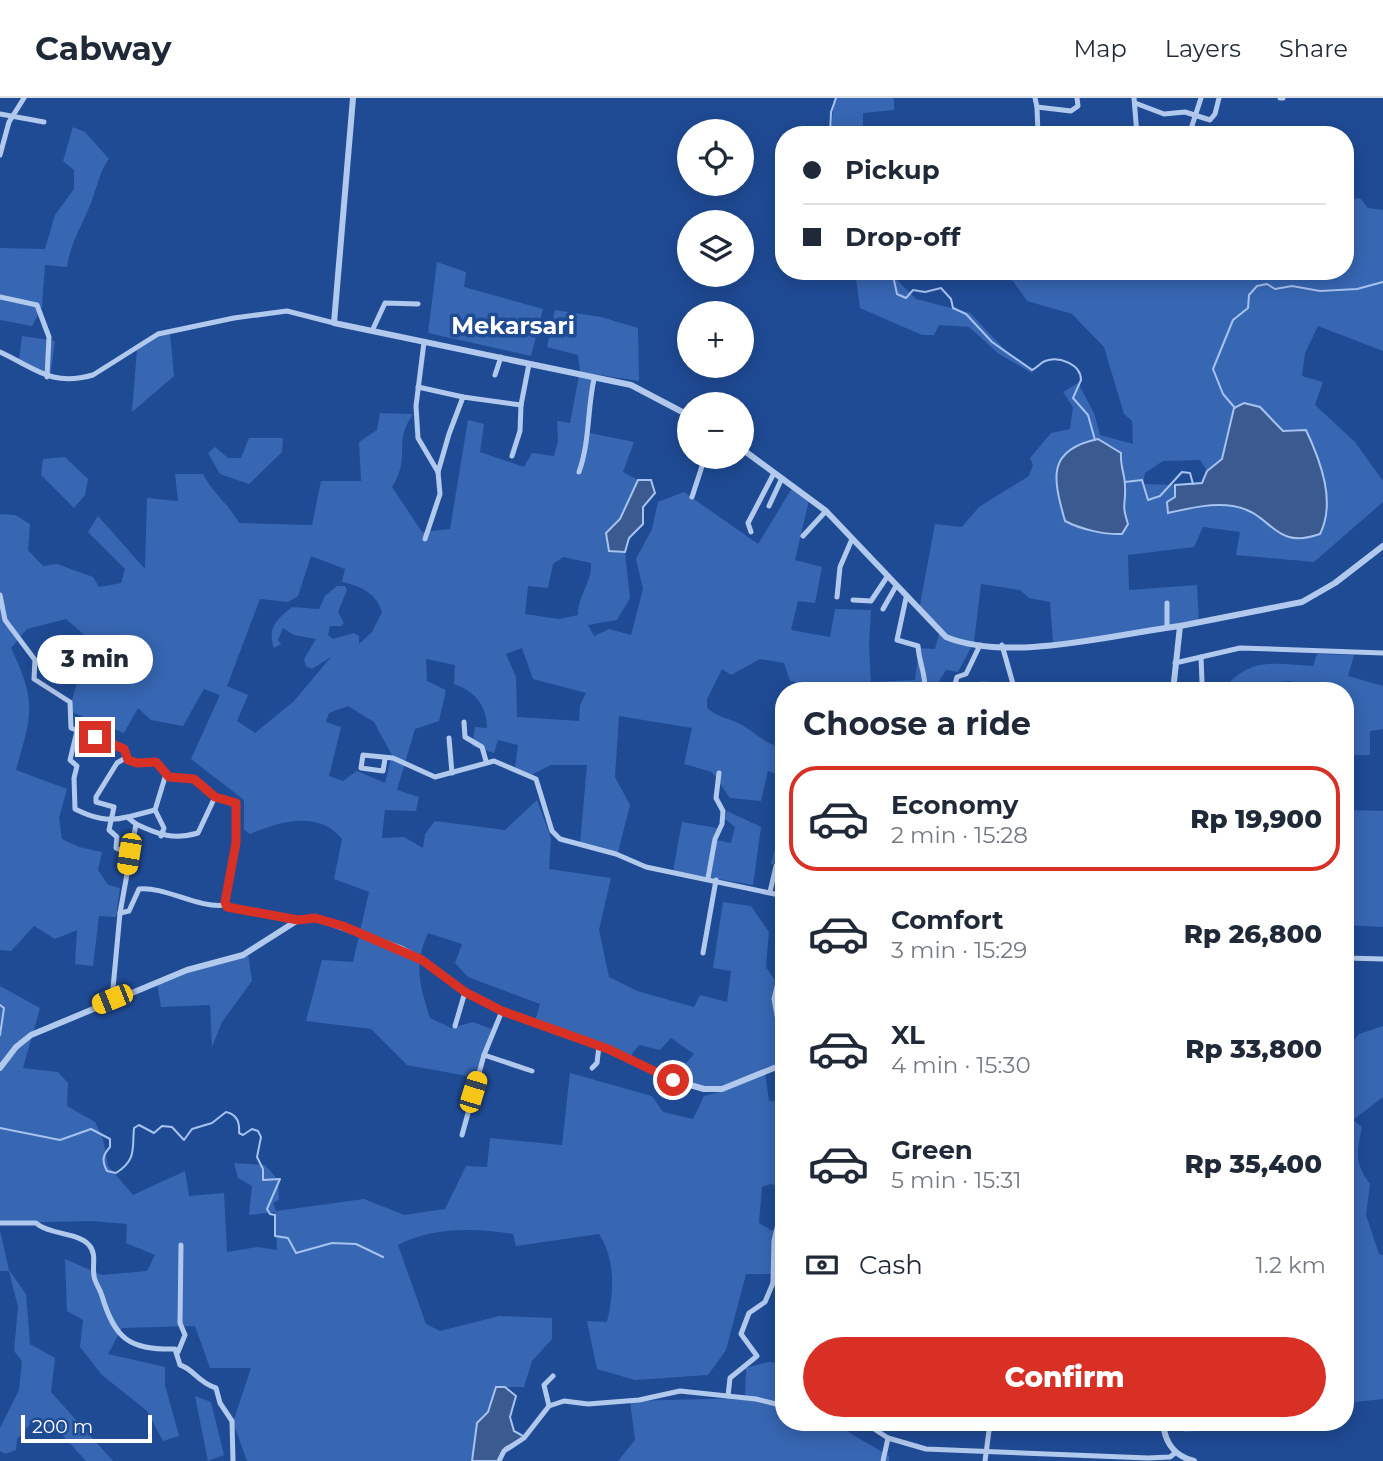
<!DOCTYPE html>
<html lang="en">
<head>
<meta charset="utf-8">
<style>
	body { margin:0; font-family:Montserrat,sans-serif; background:#f6f6f7; color:#1f2937; height:100vh; display:flex; flex-direction:column; font-size:26px; white-space:nowrap }
	* { box-sizing:border-box; margin:0 }
	p { font-size:23px; color:#747a83 }
	.icon { flex:none; width:38px; height:38px; fill:none; stroke:currentColor; stroke-width:2; stroke-linecap:round; stroke-linejoin:round }
	.map { position:relative; flex:1; overflow:hidden }
	.details { position:absolute; left:775px; top:584px; width:579px; height:749px; display:flex; flex-direction:column; background:#fff; border-radius:28px; box-shadow:0 4px 18px #0003 }
	.details>* { flex:none }
	.hud { position:absolute; left:775px; top:28px; width:579px; height:154px; border-radius:28px; box-shadow:0 4px 18px #0003; display:grid; align-content:center; height:154px; padding:0 28px; background:#fff }
	.controls { position:absolute; left:677px; top:21px; display:grid; gap:14px }
	.controls a { display:grid; place-items:center; width:77px; height:77px; border-radius:50%; background:#fff; box-shadow:0 4px 18px #0003; font-size:35px }
	.scale { position:absolute; left:21px; bottom:18px; width:131px; box-sizing:border-box; padding-left:7px; border:4px solid #fff; border-top:0; font-size:19px; line-height:24px; white-space:nowrap; color:#fff; -webkit-text-stroke:5px #1f4b95; paint-order:stroke }
	.end { position:absolute; width:32px; height:32px; margin:-16px; border:9px solid #d93025; background:#fff; box-shadow:0 0 0 4px #fff }
	.from { border-radius:50% }
	.bubble { position:absolute; height:49px; border-radius:24px; background:#fff; box-shadow:0 4px 18px #0003; font-size:23px; font-weight:800; line-height:49px; text-align:center }
	.car { position:absolute; width:21px; height:42px; margin:-21px -10px; border-radius:9px; box-shadow:0 0 5px 2px #0007; background:linear-gradient(#f5c518 24%,#345 0 40%,#f5c518 0 76%,#345 0 86%,#f5c518 0) }
	.hud b { display:flex; align-items:center; gap:24px; height:66px; font-size:26px }
	.hud b+b { border-top:2px solid #e0e1e3 }
	.hud i { width:18px; height:18px; background:#1f2937 }
	ul { padding:0; list-style:none }
	li { display:flex; align-items:center; gap:21px; height:105px; margin:0 14px 10px; padding:0 14px; border:4px solid transparent; border-radius:28px }
	li div { flex:1 }
	li b { display:block; font-size:26px }
	li em { font-style:normal; font-weight:800 }
	li.on { border-color:#d93025 }
	li>.icon { width:63px; height:63px; stroke-width:1.5 }
	h2 { padding:0 28px; font-size:32px; line-height:84px }
	.pay { display:flex; align-items:center; gap:18px; height:77px; padding:0 28px; font-size:26px }
	.pay p { margin-inline-start:auto }
	.action { display:flex; gap:14px; margin-top:auto; padding:14px 28px }
	.action a { flex:1; height:80px; border-radius:42px; background:#d93025; color:#fff; font-size:28px; font-weight:800; line-height:80px; text-align:center }
	header { display:flex; align-items:center; gap:42px; box-sizing:border-box; height:98px; padding:0 35px; background:#fff; border-bottom:2px solid #e0e1e3 }
	header strong { font-size:33px }
	nav { display:flex; gap:38px; margin-inline-start:auto; font-size:24px }
	.map>svg:first-child { display:block }
	.green { fill:#3766b3; fill-rule:evenodd }
	.water { fill:#3a5a90; stroke:#a6c3f0; stroke-width:2 }
	.lines { fill:none; stroke-linecap:round; stroke-linejoin:round }
	.stream { stroke:#a6c3f0; stroke-width:2 }
	.minor { stroke:#b2c9ee; stroke-width:5 }
	.tertiary { stroke:#b2c9ee; stroke-width:6 }
	.route { stroke:#d93025; stroke-width:9 }
	.labels { text-anchor:middle; dominant-baseline:central; stroke-width:7; stroke-linejoin:round; paint-order:stroke }
	.quarter-label { font-size:24px; font-weight:bold; fill:#fff; stroke:#1f4b95 }
</style>
</head>
<body>
<header>
<strong>Cabway</strong>
<nav><a>Map</a><a>Layers</a><a>Share</a></nav>
</header>
<div class="map">
<svg width="1383" height="1363" viewBox="0 0 1383 1363">
	<rect width="100%" height="100%" fill="#1f4b95"/>
	<g class="green">
		<path d="M834 0H894V12L863 15V29L831 32Z"/>
		<path d="M73 29 85 34 109 61C100 73 99 83 94 96 86 122 71 141 67 169L45 167 42 209 32 228 0 222V150L45 151 55 117 74 91V72L63 63Z"/>
		<path d="M1360 100 1368 110 1383 112V253L1318 228 1305 255 1302 278 1323 284 1315 307 1355 344 1383 383V404L1314 464 1236 457 1240 434 1203 429 1194 449 1128 457 1129 492 1197 487 1199 526 1053 544 1050 504 1029 500 1020 492 981 486 974 544 958 574 946 572 935 590 952 593H834L790 583 784 565 760 561 731 577 722 571 707 601V610C716 618 727 620 738 625 756 634 762 645 784 651V679L768 673 761 703 730 700 712 674 684 666 692 630 619 618 615 679 630 707 617 758 580 746 587 667H551L529 678 515 669 518 647 498 642 494 655 472 648 475 629 487 630C487 608 475 593 454 586L455 567 426 561 427 583 446 592 439 623 415 631 397 692 419 699 416 713 385 712 382 740 404 739 423 750 425 736 435 723 505 732 537 702 551 740 549 771 611 780 599 832 609 879 637 893 694 909 700 897 727 904 731 873 713 870 723 804 751 808 769 834 766 869 778 887 784 884V967L765 974 769 1003 784 1004V1089L770 1086 762 1089 759 1125 771 1132 784 1131V1190H772L771 1176H746L726 1252 708 1277 635 1282 597 1271 587 1223 607 1224C614 1195 616 1162 599 1136L516 1148 513 1136C475 1130 433 1129 398 1147L426 1226 440 1233 499 1218 552 1220V1241L532 1263 524 1289H496L488 1314 477 1325 471 1363H247L233 1324 251 1270H210L195 1228 122 1230 108 1256 165 1269V1287L179 1338 163 1343 147 1313 102 1277 80 1249 83 1222 67 1213 65 1161 102 1177 147 1173 155 1157 126 1145 127 1126 91 1123 0 1125V888L40 910 23 970 58 974 68 985 67 1008 95 1024 103 1041 108 1068 133 1097 185 1073 189 1098 224 1095 227 1154 258 1149 277 1152 275 1114 249 1117 252 1088 238 1080 234 1065 265 1067 278 1082 279 1102 273 1105 276 1113 364 1101 404 1117 445 1111 466 1068 487 1069 490 1040 562 1047 570 975 652 998 663 1014 693 1021 704 998 719 994 675 978 694 956 671 940 660 952 639 947 629 960 534 927 540 906 468 879 455 865 462 846 428 835C413 867 420 888 430 920L451 930 473 924 494 932 478 980 407 967 371 931 306 923 322 862 353 864 369 794 334 781 342 741C319 712 280 723 250 736L244 732V702L191 661 220 597 204 591 183 628 151 622 138 610 124 635 69 613 89 541 66 521 27 531 11 550C37 605 32 615 16 672L67 691 59 720 62 741 79 749 102 754 98 772 108 787 120 790 116 819 99 818 93 868 75 866 77 832 55 841 34 828 11 853 0 852V416L15 417 30 426 28 452 43 468 57 466 93 479 99 489 121 485 125 471 88 434 98 418 145 471 147 400 178 403 175 376H203C213 396 228 405 239 425L312 427 321 383H361L359 344 377 332 380 315 413 316C392 346 412 358 392 389L422 434 450 431 468 322 484 326 480 354 524 369 532 355 554 358 558 343 557 323 570 325 579 278 595 281 585 334 634 344 623 374 638 382 609 452 625 454 630 500 617 522 588 527 594 538 609 531 631 537 643 491 636 461 652 431 658 404 684 394 758 446 794 387 810 398 795 462 822 469 815 505 798 503 791 532 830 539 835 511 871 512 869 547 871 584 915 582 919 550 935 551 939 536 919 512 935 426 962 429 979 409 1029 378 1033 367 1030 360 1051 335 1070 331 1073 309 1063 294 1078 285 1094 315 1100 337 1133 346 1132 323 1124 316 1104 249 1072 216 1027 203 1013 183 997 173H1346V102ZM1260 309 1283 333 1315 353C1322 382 1334 408 1319 436 1272 453 1273 415 1233 408 1211 404 1190 410 1169 415L1175 399V387L1143 386 1145 375 1163 363 1200 362 1207 373 1222 361 1234 310ZM1098 341 1121 355C1120 368 1125 377 1125 389 1126 406 1117 421 1110 437L1101 433ZM311 458 345 471 342 484C361 488 376 495 382 514L372 534 359 546V538L354 535 333 541 328 537 330 528H341L344 525 338 514 347 492 345 488H337L325 498 319 511 292 509C276 522 267 530 274 550L281 546 278 542 283 530 294 537 316 541 304 561 306 568 312 571 331 559 294 603 255 635 237 623 248 597 227 588 260 501 288 504 298 498ZM563 459 591 465C592 485 578 497 578 517L559 521 525 516 528 488 548 490 553 466ZM522 550 533 581 586 595 580 607 579 623 517 619 516 579 506 556ZM348 608 374 624 392 657 385 685 357 673 343 683 329 678 341 629 326 624 329 615Z"/>
		<path d="M437 164 466 174 464 189 543 211 531 258 428 235Z"/>
		<path d="M855 173H895L897 182 916 201 970 215 1007 254 1034 271 1032 275 999 256 969 229 939 227 934 237H922L860 210Z"/>
		<path d="M555 212 601 219 638 230 639 283 580 274 578 257 547 249Z"/>
		<path d="M170 234 174 278 132 314 137 251 150 240Z"/>
		<path d="M22 238 55 243 50 280 19 263Z"/>
		<path d="M249 340H283L282 354 249 386 220 376 208 355 215 349 228 360H241Z"/>
		<path d="M65 359 88 381 85 397 74 410 41 377 43 361Z"/>
		<path d="M1317 556 1354 557 1348 578 1383 588V631L1370 633V657H1348L1346 668V593L1290 583 1254 587 1249 593H1222C1250 558 1273 566 1313 568Z"/>
		<path d="M982 583 1007 585 1008 593H958Z"/>
		<path d="M1346 712 1383 713V829L1346 827Z"/>
		<path d="M727 713 761 729 753 787 673 773 682 724 717 730 716 742 731 745 735 729 725 721Z"/>
		<path d="M784 715V763L782 768 771 766Z"/>
		<path d="M248 856 252 883 222 924 212 949 210 907 161 909 157 885 201 866Z"/>
		<path d="M1383 928V999L1353 1022 1362 1029C1357 1054 1354 1065 1370 1086L1366 1117 1379 1156 1383 1157V1301L1346 1305V951L1359 936Z"/>
		<path d="M0 1132 9 1172 26 1196 30 1246 55 1260 51 1294 113 1363H86L57 1331 32 1324 17 1341 16 1352 5 1356 0 1353V1330L19 1292 22 1263 14 1253 18 1209 9 1173H0Z"/>
		<path d="M768 1264 784 1265V1325H833L889 1358V1363H618L635 1342 630 1303 745 1300 746 1270Z"/>
		<path d="M195 1298 211 1304 224 1357 208 1363Z"/>
		<path d="M1184 1325H1240L1239 1330 1184 1334Z"/>
	</g>
	<g class="water">
		<path d="M1244 305 1260 309 1283 333 1306 332C1321 364 1336 404 1320 436 1272 453 1273 414 1233 408 1211 405 1190 410 1168 415L1167 404 1175 399V387L1202 385 1207 373 1222 361 1234 310Z"/>
		<path d="M1098 341 1121 355C1120 368 1125 377 1125 388 1126 409 1121 404 1128 426L1122 436C1105 437 1080 431 1065 423 1053 380 1046 352 1098 341Z"/>
		<path d="M638 382H651L655 395 643 409V426L629 440 625 454 609 453 606 435 620 421Z"/>
		<path d="M496 1289H505L516 1298 510 1319 514 1333 525 1339 505 1350 499 1363H472L477 1325 488 1314Z"/>
	</g>
	<g class="lines">
		<g class="stream">
			<path d="M830 37 831 14 836 0"/>
			<path d="M892 173 897 196 906 200 913 192 925 194 941 190 951 201 953 210 966 216 992 244 1032 272C1037 270 1040 265 1045 263 1059 258 1081 266 1081 282L1073 300 1088 317 1095 342"/>
			<path d="M1235 310 1223 296 1213 271 1233 222 1248 210 1249 197 1257 188 1267 186 1275 191 1292 188 1320 193 1357 191 1383 184"/>
			<path d="M1125 384 1142 382 1148 402 1160 398 1182 374 1190 375 1193 386"/>
			<path d="M0 907 4 910 0 937"/>
			<path d="M0 1030 60 1042 91 1031 110 1041V1049C102 1058 102 1063 107 1073L116 1075C137 1062 132 1050 134 1030L139 1027 154 1035 162 1028 172 1029 184 1042 192 1031 212 1025 226 1014C236 1016 240 1024 239 1035L243 1037 252 1031 258 1033 261 1039 257 1059 263 1071V1082L280 1081 267 1111 270 1116 275 1117V1138L288 1140 296 1155 332 1145 356 1146 383 1159"/>
		</g>
		<g class="minor">
			<path d="M1035 0 1037 9 1071 13 1078 8 1077 0"/>
			<path d="M1134 0 1137 37"/>
			<path d="M1280 0H1283"/>
			<path d="M1135 5 1164 16 1185 14 1210 22 1215 16 1219 0"/>
			<path d="M1037 9 1038 37"/>
			<path d="M0 16 44 24"/>
			<path d="M1075 37H1098"/>
			<path d="M1189 37 1201 0"/>
			<path d="M0 57 9 24 24 0"/>
			<path d="M0 199 37 207 49 239 47 279"/>
			<path d="M372 233 385 205 418 206"/>
			<path d="M424 244 416 308 418 340 438 374"/>
			<path d="M0 254C35 270 51 289 93 277L158 236 234 220 287 213 334 225"/>
			<path d="M495 277 501 259"/>
			<path d="M418 289 463 299"/>
			<path d="M512 358 520 333 521 307"/>
			<path d="M579 374C590 343 587 313 594 281"/>
			<path d="M692 399 705 359"/>
			<path d="M769 408 782 380"/>
			<path d="M751 434 748 425 774 375"/>
			<path d="M803 438 826 413"/>
			<path d="M425 441 440 396 438 374 449 336 463 299 521 307 529 266"/>
			<path d="M0 497 5 522 35 562 34 581 70 604 71 630 124 651 128 662 137 665 156 664 169 679 194 681 215 699 236 705V745L225 804 227 809 298 822"/>
			<path d="M837 499 840 469 852 441"/>
			<path d="M906 500 897 542 918 548C919 565 926 576 925 593"/>
			<path d="M853 502 871 503 887 479"/>
			<path d="M1167 505V529"/>
			<path d="M883 511 896 488"/>
			<path d="M1002 547 1015 593"/>
			<path d="M1201 559 1202 584"/>
			<path d="M1175 565 1240 550 1383 555"/>
			<path d="M953 593 957 579 966 576 980 547"/>
			<path d="M464 624 465 639 482 649 486 663"/>
			<path d="M77 633 70 662 77 668 74 680 75 711C93 720 108 724 127 719L136 726"/>
			<path d="M449 640 452 675"/>
			<path d="M127 659 117 665 96 699V704L114 709 109 732 117 739 116 750 129 756"/>
			<path d="M385 661 383 673 361 670 363 657 393 660 435 679 494 663 536 681 552 733 560 741 616 756 646 769 784 798"/>
			<path d="M1348 670V675"/>
			<path d="M128 719 155 712"/>
			<path d="M161 738 164 730 155 712 166 676"/>
			<path d="M708 780 715 741 722 726 723 713 716 700 719 675"/>
			<path d="M770 794 776 768 784 770"/>
			<path d="M784 803 780 876 774 901 784 955"/>
			<path d="M120 815 129 813 139 791C164 788 199 811 225 807"/>
			<path d="M703 855 716 782"/>
			<path d="M1346 860 1383 861"/>
			<path d="M112 901 120 815 136 726C159 737 174 742 198 735L215 699"/>
			<path d="M455 928 465 894"/>
			<path d="M484 957 532 973"/>
			<path d="M592 970 597 965 599 948"/>
			<path d="M462 1037 484 957 502 913"/>
			<path d="M0 1125H36C49 1137 78 1134 89 1147 97 1156 92 1167 94 1178 95 1185 100 1191 102 1198 115 1241 129 1252 175 1251L180 1267C194 1271 197 1284 216 1290L220 1305 232 1323 233 1363"/>
			<path d="M773 1185 774 1143 779 1121 784 1120"/>
			<path d="M178 1254 185 1237 180 1225 181 1147"/>
			<path d="M728 1298 730 1280 757 1258 741 1236 749 1215 765 1204 773 1185 784 1180"/>
			<path d="M549 1308 564 1303 588 1306 639 1302 680 1293 756 1301 784 1308"/>
			<path d="M865 1325 888 1340 926 1351 1148 1360 1170 1359 1175 1355"/>
			<path d="M499 1363 504 1353 524 1340 549 1308 544 1287 553 1278"/>
			<path d="M883 1363 888 1340"/>
			<path d="M985 1363 990 1325"/>
		</g>
		<g class="tertiary">
			<path d="M353 0 334 225 631 287 690 318"/>
			<path d="M742 351 826 413 946 539C1009 565 1114 536 1180 528L1173 593"/>
			<path d="M1180 528 1302 504 1335 485 1383 448"/>
			<path d="M0 970 16 949 31 937 187 872 243 857 298 822 315 820 400 850 422 862 465 894 502 913 608 951 673 982 704 991H722L784 966"/>
			<path d="M1163 1325C1165 1345 1174 1358 1194 1363"/>
		</g>
	</g>
	<g class="lines">
		<path class="route" d="M95 639 124 651 128 662 137 665 156 664 169 679 194 681 215 699 236 705V745L225 804 227 809 298 822 315 820 343 828 422 862 465 894 502 913 608 951 673 982"/>
	</g>
	<g class="labels">
		<g class="quarter-label">
			<text x="513" y="227">Mekarsari</text>
		</g>
	</g>
</svg>
<div class="controls">
<a><svg class="icon" aria-label="locate" viewBox="0 0 24 24"><circle cx="12" cy="12" r="6"/><path d="M12 2v4M12 18v4M2 12h4M18 12h4"/></svg></a>
<a><svg class="icon" aria-label="layers" viewBox="0 0 24 24"><path d="M12 4l9 5-9 5-9-5zM3 14l9 5 9-5"/></svg></a>
<a>+</a>
<a>−</a>
</div>
<div class="scale">200 m</div>
<i class="end from" style="left:673px;top:982px"></i>
<i class="end" style="left:95px;top:639px"></i>
<div class="bubble" style="left:37px;top:537px;width:116px">3 min</div>
<i class="car" style="left:129px;top:756px;rotate:189deg"></i>
<i class="car" style="left:112px;top:901px;rotate:248deg"></i>
<i class="car" style="left:473px;top:994px;rotate:17deg"></i>
<div class="hud">
<b><i class="from"></i>Pickup</b>
<b><i></i>Drop-off</b>
</div>
<section class="details">
<h2>Choose a ride</h2>
<ul>
<li class="on"><svg class="icon" aria-label="car" viewBox="0 0 24 24"><path d="M5 17H2v-5l4-1 3-4h7l3 4 3 1v5h-3M9 17h6M6 11h13"/><circle cx="7" cy="17" r="2"/><circle cx="17" cy="17" r="2"/></svg><div><b>Economy</b><p>2 min · 15:28</p></div><em>Rp 19,900</em></li>
<li><svg class="icon" aria-label="car" viewBox="0 0 24 24"><path d="M5 17H2v-5l4-1 3-4h7l3 4 3 1v5h-3M9 17h6M6 11h13"/><circle cx="7" cy="17" r="2"/><circle cx="17" cy="17" r="2"/></svg><div><b>Comfort</b><p>3 min · 15:29</p></div><em>Rp 26,800</em></li>
<li><svg class="icon" aria-label="car" viewBox="0 0 24 24"><path d="M5 17H2v-5l4-1 3-4h7l3 4 3 1v5h-3M9 17h6M6 11h13"/><circle cx="7" cy="17" r="2"/><circle cx="17" cy="17" r="2"/></svg><div><b>XL</b><p>4 min · 15:30</p></div><em>Rp 33,800</em></li>
<li><svg class="icon" aria-label="car" viewBox="0 0 24 24"><path d="M5 17H2v-5l4-1 3-4h7l3 4 3 1v5h-3M9 17h6M6 11h13"/><circle cx="7" cy="17" r="2"/><circle cx="17" cy="17" r="2"/></svg><div><b>Green</b><p>5 min · 15:31</p></div><em>Rp 35,400</em></li>
</ul>
<div class="pay"><svg class="icon" aria-label="cash" viewBox="0 0 24 24"><path d="M3 7h18v10H3z"/><circle cx="12" cy="12" r="2"/></svg>Cash<p>1.2 km</p></div>
<div class="action"><a>Confirm</a></div>
</section>
</div>
</body>
</html>
